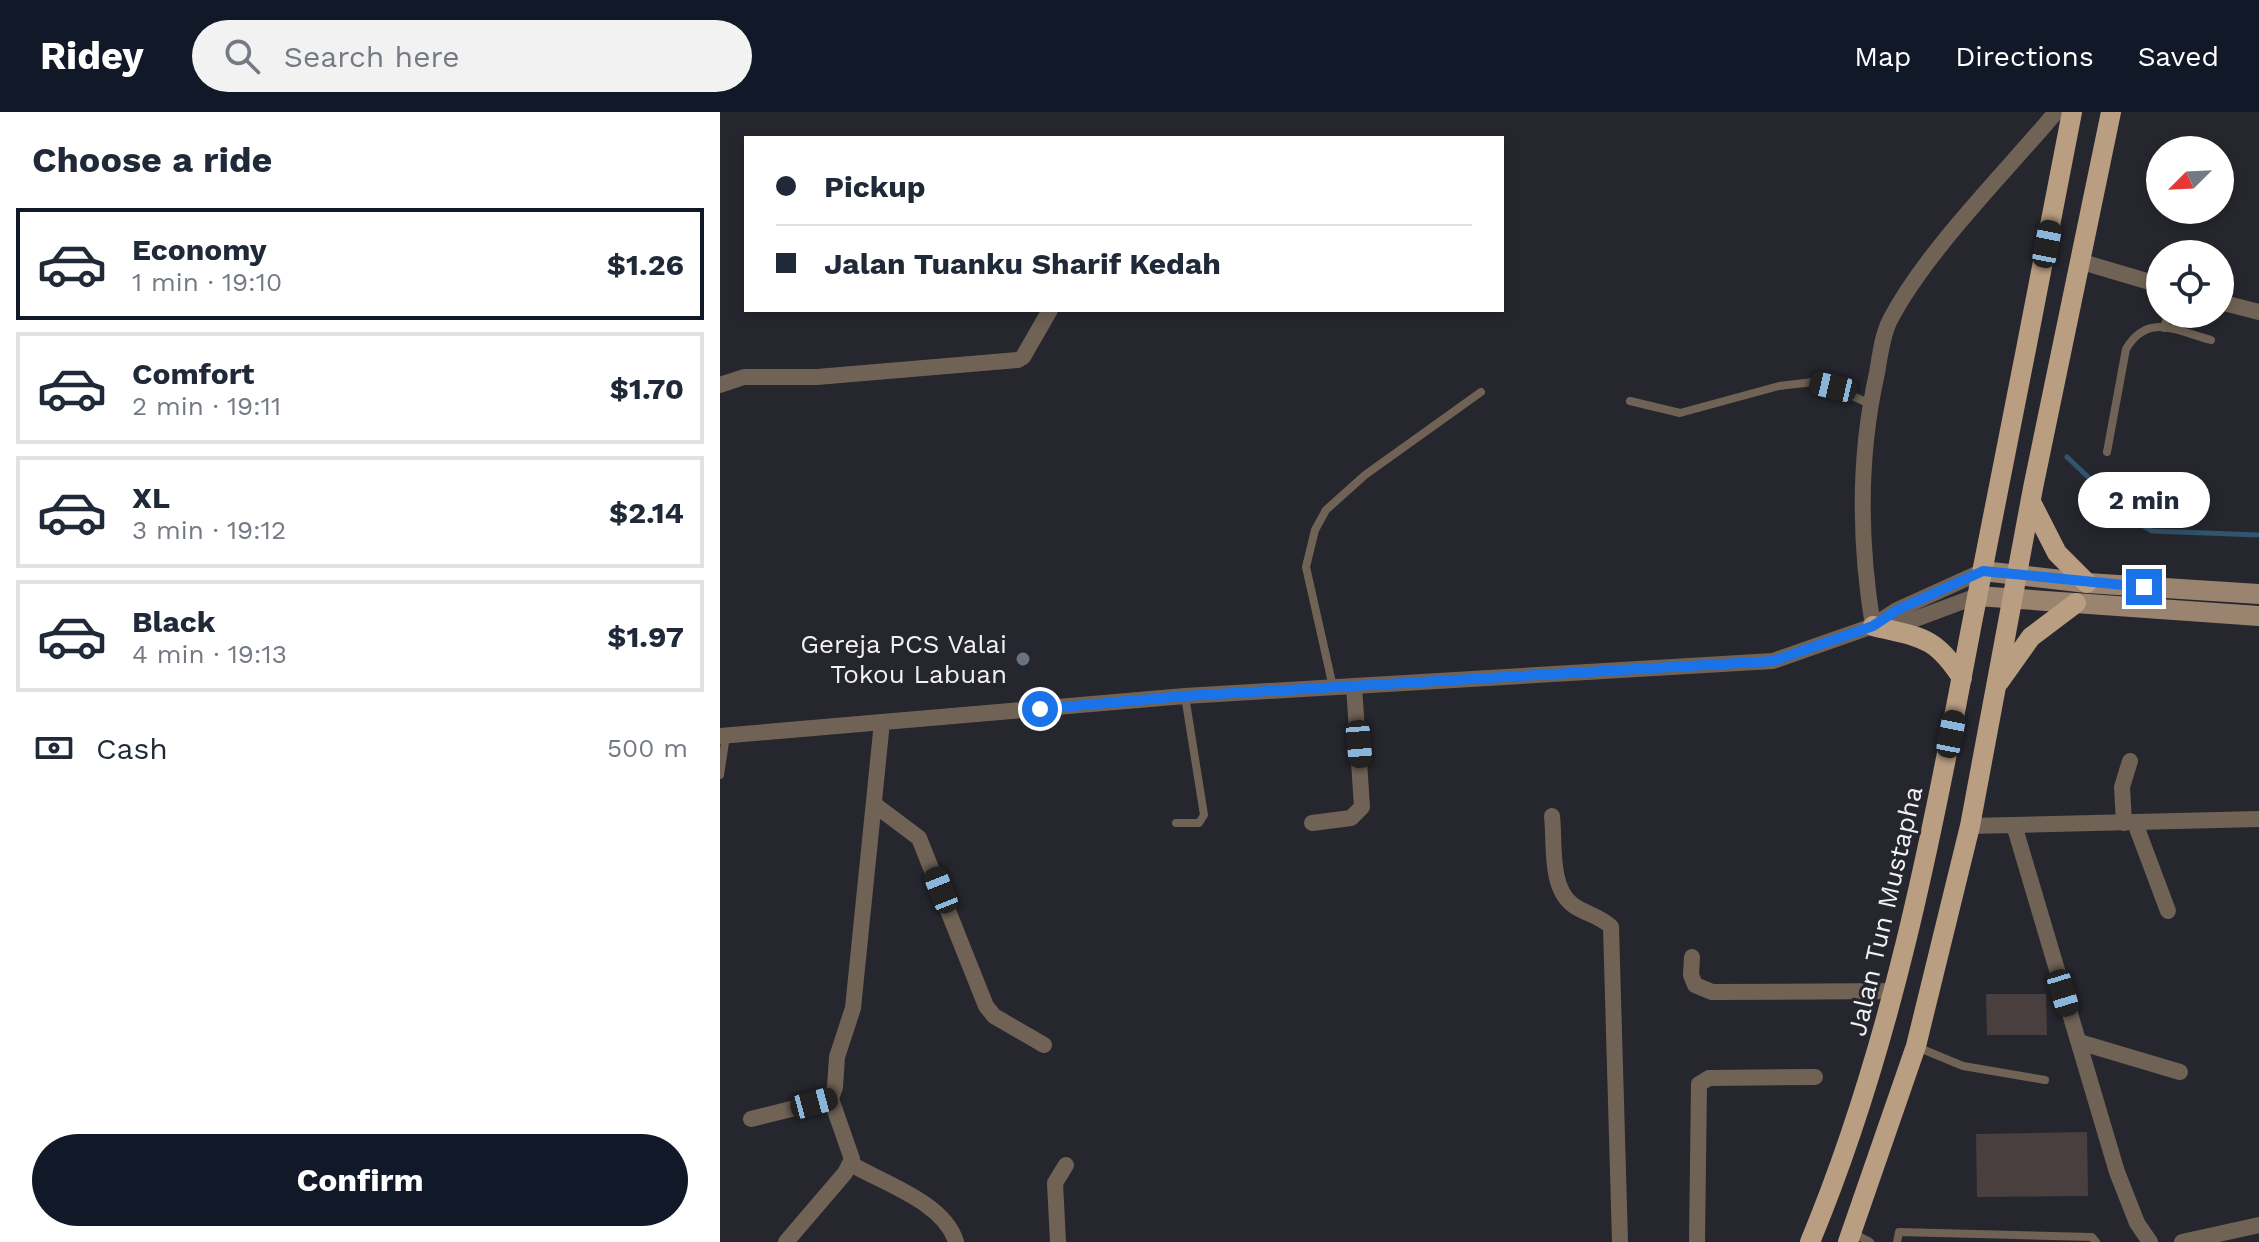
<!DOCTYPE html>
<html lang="en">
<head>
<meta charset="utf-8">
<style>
	body { margin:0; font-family:"Work Sans",sans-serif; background:#f2f2f3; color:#1f2937; height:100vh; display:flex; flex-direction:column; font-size:30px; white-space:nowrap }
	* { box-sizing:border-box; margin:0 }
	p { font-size:26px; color:#747a83 }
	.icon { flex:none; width:44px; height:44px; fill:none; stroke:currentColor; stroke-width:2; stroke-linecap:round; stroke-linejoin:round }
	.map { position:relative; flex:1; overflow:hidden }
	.drawer { display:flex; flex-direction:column; background:#fff; width:720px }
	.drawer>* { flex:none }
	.hud { position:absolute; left:24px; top:24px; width:760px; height:176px; border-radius:0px; box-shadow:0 4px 12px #0003; display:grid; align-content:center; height:176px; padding:0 32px; background:#fff }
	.needle { width:52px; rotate:246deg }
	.controls { position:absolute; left:1426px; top:24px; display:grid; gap:16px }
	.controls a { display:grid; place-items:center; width:88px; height:88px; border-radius:50%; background:#fff; box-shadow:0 4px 12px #0003; font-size:40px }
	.end { position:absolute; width:36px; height:36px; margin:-18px; border:10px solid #1a73e8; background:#fff; box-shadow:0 0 0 4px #fff }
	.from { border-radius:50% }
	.bubble { position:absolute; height:56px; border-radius:28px; background:#fff; box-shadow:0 4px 12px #0003; font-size:26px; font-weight:700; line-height:56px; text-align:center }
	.car { position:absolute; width:24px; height:48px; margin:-24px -12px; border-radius:10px; box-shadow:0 0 6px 2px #0007; background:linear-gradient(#222 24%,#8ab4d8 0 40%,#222 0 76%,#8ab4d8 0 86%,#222 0) }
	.hud b { display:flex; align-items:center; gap:28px; height:76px; font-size:30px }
	.hud b+b { border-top:2px solid #e0e1e3 }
	.hud i { width:20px; height:20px; background:#1f2937 }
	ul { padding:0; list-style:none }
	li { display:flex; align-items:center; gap:24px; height:112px; margin:0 16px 12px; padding:0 16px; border:4px solid #e0e1e3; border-radius:0px }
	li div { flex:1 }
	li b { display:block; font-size:30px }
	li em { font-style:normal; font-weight:700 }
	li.active { border-color:#111827 }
	li>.icon { width:72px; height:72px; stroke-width:1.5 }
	h2 { padding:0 32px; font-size:36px; line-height:96px }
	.pay { display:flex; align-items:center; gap:20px; height:88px; padding:0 32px; font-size:30px }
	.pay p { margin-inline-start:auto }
	.cta { display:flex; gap:16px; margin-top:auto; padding:16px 32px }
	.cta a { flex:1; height:92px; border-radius:48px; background:#111827; color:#fff; font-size:32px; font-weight:700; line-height:92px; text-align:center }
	header { display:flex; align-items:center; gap:48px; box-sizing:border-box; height:112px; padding:0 40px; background:#111827; color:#fff }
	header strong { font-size:38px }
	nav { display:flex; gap:44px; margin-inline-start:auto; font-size:28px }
	.search { width:560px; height:72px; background:#f2f2f3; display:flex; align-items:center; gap:20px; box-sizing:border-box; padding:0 28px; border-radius:44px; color:#747a83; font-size:30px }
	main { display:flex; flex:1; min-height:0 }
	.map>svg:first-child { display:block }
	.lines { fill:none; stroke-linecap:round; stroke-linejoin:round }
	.stream { stroke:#30556e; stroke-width:5 }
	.building { fill:#493f3e }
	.lane { stroke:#706355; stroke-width:8 }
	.street { stroke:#706355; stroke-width:16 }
	.secondary { stroke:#9a846f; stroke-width:20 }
	.primary { stroke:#ba9e82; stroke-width:20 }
	.route { stroke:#1a73e8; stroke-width:10 }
	.worship-dot { fill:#6b7280; stroke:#26262e; stroke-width:3 }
	.labels { text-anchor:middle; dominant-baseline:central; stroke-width:6; stroke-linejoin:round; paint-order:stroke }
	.poi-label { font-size:26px; fill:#f1f1f7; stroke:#26262e; text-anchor:end }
	.street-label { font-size:26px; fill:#f1f1f7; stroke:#26262e }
</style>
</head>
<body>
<header>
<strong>Ridey</strong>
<div class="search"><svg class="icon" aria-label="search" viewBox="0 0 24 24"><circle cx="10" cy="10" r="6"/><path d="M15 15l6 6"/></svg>Search here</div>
<nav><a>Map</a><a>Directions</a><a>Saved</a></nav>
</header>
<main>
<section class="drawer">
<h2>Choose a ride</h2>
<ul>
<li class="active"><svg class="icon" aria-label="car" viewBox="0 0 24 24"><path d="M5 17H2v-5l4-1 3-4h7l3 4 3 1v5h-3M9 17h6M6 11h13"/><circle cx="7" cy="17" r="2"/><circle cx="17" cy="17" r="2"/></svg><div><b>Economy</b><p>1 min · 19:10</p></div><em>$1.26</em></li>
<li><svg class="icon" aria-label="car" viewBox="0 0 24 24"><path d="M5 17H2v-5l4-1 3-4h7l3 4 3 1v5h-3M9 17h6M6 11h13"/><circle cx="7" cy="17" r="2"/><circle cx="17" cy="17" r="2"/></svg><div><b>Comfort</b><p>2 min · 19:11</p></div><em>$1.70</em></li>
<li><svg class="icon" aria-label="car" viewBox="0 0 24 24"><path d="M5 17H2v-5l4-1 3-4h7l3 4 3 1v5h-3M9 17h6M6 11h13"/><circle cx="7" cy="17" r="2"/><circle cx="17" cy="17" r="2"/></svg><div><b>XL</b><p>3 min · 19:12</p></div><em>$2.14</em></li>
<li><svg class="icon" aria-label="car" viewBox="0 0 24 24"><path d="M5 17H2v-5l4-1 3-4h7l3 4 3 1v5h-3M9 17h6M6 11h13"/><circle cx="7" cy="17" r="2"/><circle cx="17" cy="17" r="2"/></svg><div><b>Black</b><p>4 min · 19:13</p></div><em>$1.97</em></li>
</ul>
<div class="pay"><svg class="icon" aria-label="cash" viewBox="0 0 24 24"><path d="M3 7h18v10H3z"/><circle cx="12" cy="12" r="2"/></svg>Cash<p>500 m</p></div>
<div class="cta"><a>Confirm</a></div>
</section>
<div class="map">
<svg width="1539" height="1130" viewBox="0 0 1539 1130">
	<rect width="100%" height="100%" fill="#26262e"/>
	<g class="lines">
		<path class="stream" d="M1347 345 1411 406 1432 419 1539 423"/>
	</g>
	<g class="building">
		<path d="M1266 882H1326L1327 923H1267Z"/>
		<path d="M1367 1020 1368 1084 1257 1085 1256 1022Z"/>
	</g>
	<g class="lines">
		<g class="lane">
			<path d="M1444 216 1448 202"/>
			<path d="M910 289 960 301 1059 274 1093 270 1113 275 1150 292"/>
			<path d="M1387 340 1406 237C1428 200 1456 219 1491 228"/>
			<path d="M613 575 586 455 595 418 606 398 645 363 761 280"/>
			<path d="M0 663 6 624"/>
			<path d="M456 711H479L484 703 465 584"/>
			<path d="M1197 935 1243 954 1325 968"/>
			<path d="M1133 1121 1150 1130"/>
			<path d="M1177 1130 1179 1120 1372 1125 1376 1130"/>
		</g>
		<g class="street">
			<path d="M1359 149 1440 173"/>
			<path d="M1500 190 1539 200"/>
			<path d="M0 273 24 265H97L298 248 303 245 330 198"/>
			<path d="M1164 513 1182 512 1257 484"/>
			<path d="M1153 514C1139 429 1138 345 1157 261 1160 244 1162 224 1170 208 1206 139 1285 61 1336 0"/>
			<path d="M0 624 465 584 1053 549 1153 514 1177 498 1263 459"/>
			<path d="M155 693 199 726 266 894 274 904 324 933"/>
			<path d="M832 704C835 730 829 776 853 793 865 802 881 804 891 815L900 1130"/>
			<path d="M592 711 631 706 642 695 634 574"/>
			<path d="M1404 711 1402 675 1410 649"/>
			<path d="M1415 711 1448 799"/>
			<path d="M1294 713 1539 707"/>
			<path d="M1250 714 1294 713 1397 1060 1417 1111 1430 1130"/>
			<path d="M972 845 971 863 975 873 992 880 1175 879"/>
			<path d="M1359 930 1460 960"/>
			<path d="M31 1007 111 987"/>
			<path d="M131 1052C165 1072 225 1091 236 1130"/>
			<path d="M66 1130 125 1061 132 1047 111 987 115 975 117 945 133 896 162 610"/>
			<path d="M338 1130 335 1071 346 1053"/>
			<path d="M977 1130 979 972 989 966 1095 965"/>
			<path d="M1462 1130 1539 1113"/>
		</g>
		<g class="secondary">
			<path d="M1263 459 1367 471 1539 482"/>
			<path d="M1257 484 1539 504"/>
		</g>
		<g class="primary">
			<path d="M1311 390 1337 441 1367 471"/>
			<path d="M1153 514C1201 526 1214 523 1242 566"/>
			<path d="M1279 570 1311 525 1356 491"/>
			<path d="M1090 1130C1173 931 1212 722 1252 511 1285 340 1320 171 1352 0"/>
			<path d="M1128 1130 1196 934 1250 714 1313 376 1391 0"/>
		</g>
	</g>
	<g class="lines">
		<path class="route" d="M320 597 465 584 1053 549 1153 514 1177 498 1263 459 1424 475"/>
	</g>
	<circle class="worship-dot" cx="303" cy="547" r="8"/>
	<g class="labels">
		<g class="poi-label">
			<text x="287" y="532">Gereja PCS Valai<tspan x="287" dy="30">Tokou Labuan</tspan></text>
		</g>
		<g class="street-label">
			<text transform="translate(1165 799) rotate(-77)">Jalan Tun Mustapha</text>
		</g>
	</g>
</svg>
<div class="controls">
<a><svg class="needle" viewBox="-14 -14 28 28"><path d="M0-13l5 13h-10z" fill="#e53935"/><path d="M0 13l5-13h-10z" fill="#747a83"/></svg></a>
<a><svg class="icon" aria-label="locate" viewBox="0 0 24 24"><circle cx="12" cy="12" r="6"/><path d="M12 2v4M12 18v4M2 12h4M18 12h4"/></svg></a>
</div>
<i class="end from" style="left:320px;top:597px"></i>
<i class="end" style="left:1424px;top:475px"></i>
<div class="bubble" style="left:1358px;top:360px;width:132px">2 min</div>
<i class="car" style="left:1327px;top:132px;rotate:11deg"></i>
<i class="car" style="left:1113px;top:275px;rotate:283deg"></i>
<i class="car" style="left:1231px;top:622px;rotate:11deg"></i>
<i class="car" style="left:639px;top:632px;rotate:175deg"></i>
<i class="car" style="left:221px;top:778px;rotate:338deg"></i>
<i class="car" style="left:1343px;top:881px;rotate:163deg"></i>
<i class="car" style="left:94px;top:991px;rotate:75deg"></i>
<div class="hud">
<b><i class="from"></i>Pickup</b>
<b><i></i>Jalan Tuanku Sharif Kedah</b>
</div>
</div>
</main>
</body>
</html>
